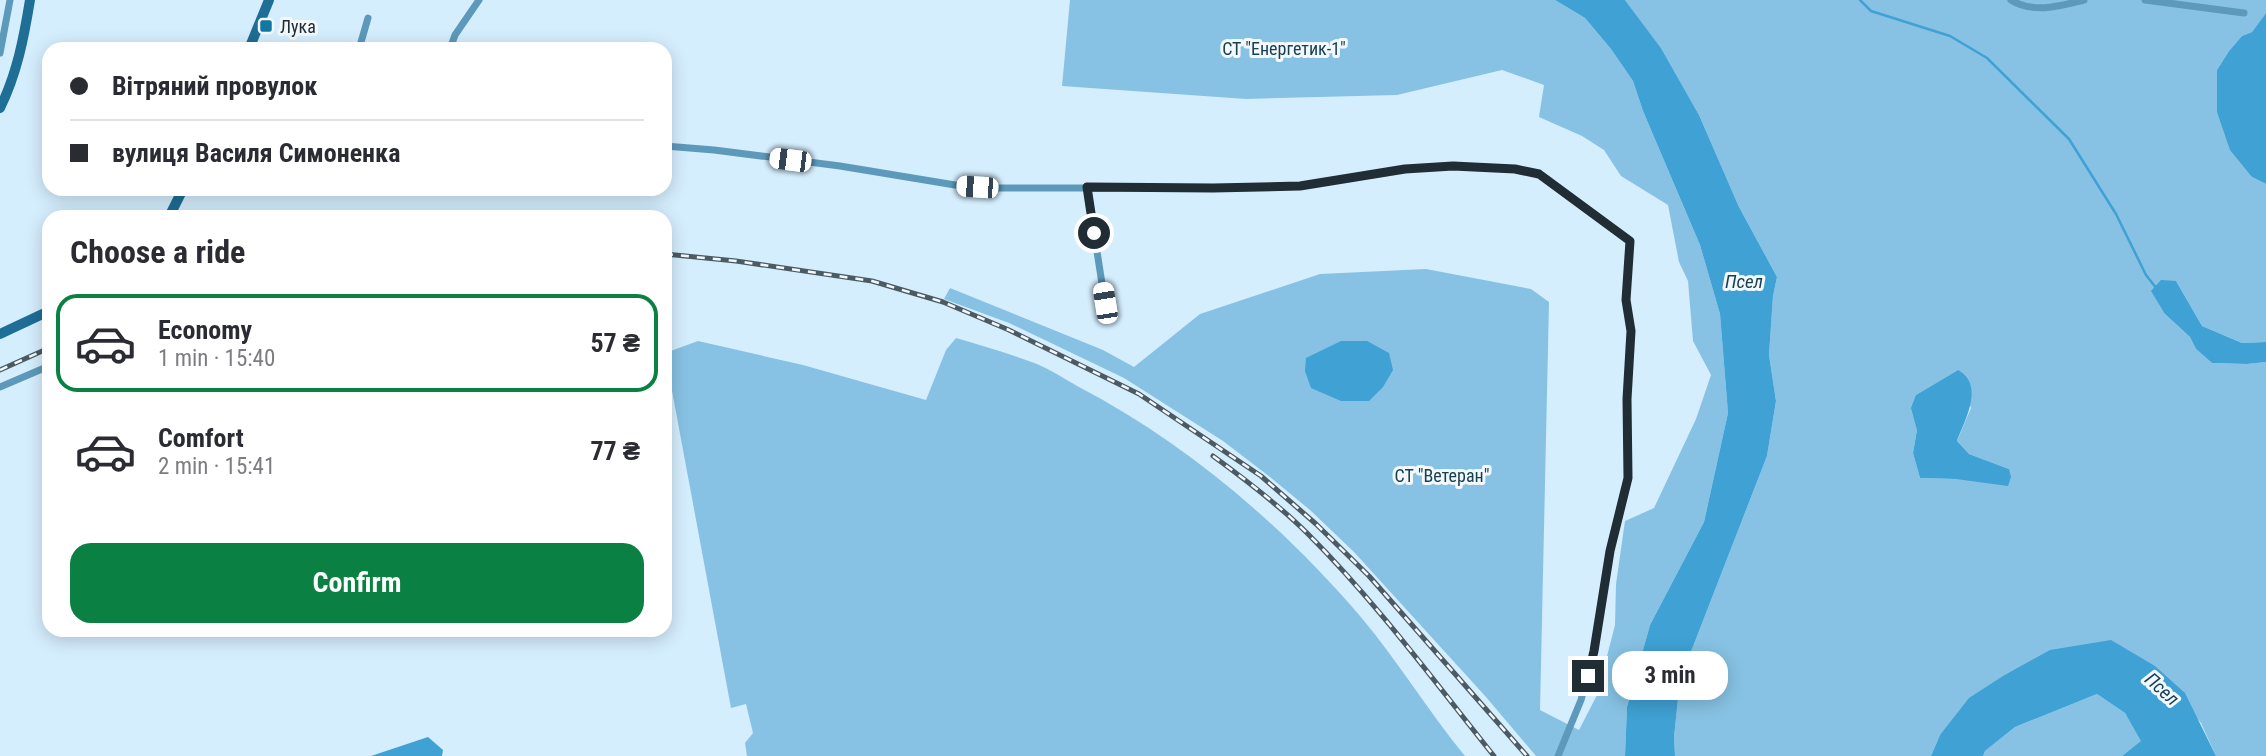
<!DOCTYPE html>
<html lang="en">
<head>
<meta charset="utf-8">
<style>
	body { margin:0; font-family:"Roboto Condensed",sans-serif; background:#f7f7f7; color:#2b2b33; height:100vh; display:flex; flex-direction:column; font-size:26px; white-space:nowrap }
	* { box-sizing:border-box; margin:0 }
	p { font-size:23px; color:#7c7c81 }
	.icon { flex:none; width:38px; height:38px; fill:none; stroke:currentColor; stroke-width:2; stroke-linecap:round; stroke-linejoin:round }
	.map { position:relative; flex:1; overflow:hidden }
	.side { position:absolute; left:42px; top:210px; width:630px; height:427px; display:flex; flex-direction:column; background:#fff; border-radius:21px; box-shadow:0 4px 18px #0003 }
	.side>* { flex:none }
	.top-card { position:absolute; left:42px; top:42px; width:630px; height:154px; border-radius:21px; box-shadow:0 4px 18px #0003; display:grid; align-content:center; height:154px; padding:0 28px; background:#fff }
	.end { position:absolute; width:32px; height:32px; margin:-16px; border:9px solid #212d34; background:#fff; box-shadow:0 0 0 4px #fff }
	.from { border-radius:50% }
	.bubble { position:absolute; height:49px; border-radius:21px; background:#fff; box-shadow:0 4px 18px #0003; font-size:23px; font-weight:700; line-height:49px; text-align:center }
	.car { position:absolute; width:21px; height:42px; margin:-21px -10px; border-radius:9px; box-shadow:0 0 5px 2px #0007; background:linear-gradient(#fff 24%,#345 0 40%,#fff 0 76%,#345 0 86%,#fff 0) }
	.top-card b { display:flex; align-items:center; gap:24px; height:66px; font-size:26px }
	.top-card b+b { border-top:2px solid #e1e1e2 }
	.top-card i { width:18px; height:18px; background:#2b2b33 }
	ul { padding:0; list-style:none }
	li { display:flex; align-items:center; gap:21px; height:98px; margin:0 14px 10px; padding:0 14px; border:4px solid transparent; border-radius:21px }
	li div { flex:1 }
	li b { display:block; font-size:26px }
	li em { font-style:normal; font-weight:700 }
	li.on { border-color:#0b8043 }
	li>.icon { width:63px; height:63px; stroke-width:1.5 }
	h2 { padding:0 28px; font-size:32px; line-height:84px }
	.button { display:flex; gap:14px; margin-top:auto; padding:14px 28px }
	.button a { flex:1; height:80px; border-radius:21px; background:#0b8043; color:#fff; font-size:28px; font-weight:700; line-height:80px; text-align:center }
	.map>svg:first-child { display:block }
	.green { fill:#87c2e4; fill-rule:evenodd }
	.water { fill:#3fa1d4 }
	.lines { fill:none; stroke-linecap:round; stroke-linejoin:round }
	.stream { stroke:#3fa1d4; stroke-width:2.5 }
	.street { stroke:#5d99ba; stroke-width:7 }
	.secondary { stroke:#1e6e95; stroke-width:10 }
	.rail-casing { stroke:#4b5a63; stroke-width:5 }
	.rail { stroke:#f2f8fc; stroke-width:2.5; stroke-dasharray:8; stroke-linecap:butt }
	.route { stroke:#212d34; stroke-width:9 }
	.poi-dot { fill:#1377a3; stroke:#f2f8fc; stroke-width:2.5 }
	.labels { text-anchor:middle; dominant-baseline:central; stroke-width:6; stroke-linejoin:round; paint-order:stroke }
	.poi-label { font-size:18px; fill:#212d34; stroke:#f2f8fc; text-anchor:start }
	.park-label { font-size:18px; fill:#174055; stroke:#f2f8fc }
	.water-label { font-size:19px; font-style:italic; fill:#153e53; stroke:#f2f8fc }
</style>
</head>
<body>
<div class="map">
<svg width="2266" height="756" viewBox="0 0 2266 756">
	<rect width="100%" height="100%" fill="#d5eefe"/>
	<g class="green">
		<path d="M1070 0H1555L1585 18 1611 49 1633 81 1643 111 1700 245 1720 314 1728 413 1704 522 1650 625 1627 707 1625 756H1536L1486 697 1354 552 1310 510 1270 477 1223 441 1124 378 1009 323 944 299 950 288 1103 350 1134 367 1200 314 1320 274 1426 269 1531 289 1549 302 1540 710 1579 730 1597 695 1615 625 1616 584 1625 521 1654 508 1696 419 1711 375 1693 341 1688 281 1679 262 1668 205 1621 176 1604 150 1582 136 1539 117 1544 85 1502 70 1397 95 1246 99 1062 86Z"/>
		<path d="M1625 0H2266V13L2252 32 2242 36 2229 51 2217 70V112L2252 177 2266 184V342L2242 343 2202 326 2176 281 2165 314 2190 337 2196 349 2212 363 2247 364 2266 362V756H2216L2201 723 2155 666 1940 735 1931 756H1675L1674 737 1680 680 1767 456 1776 401 1769 355 1773 296 1777 277 1739 207 1699 115 1661 48ZM1958 370 1971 408 1957 441 1969 454 2009 469 1956 479 1920 478 1913 453 1917 430 1916 395Z"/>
		<path d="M956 338C983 346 1011 354 1037 364 1051 370 1065 379 1079 387 1186 443 1282 525 1360 616 1398 661 1428 711 1465 756H747L745 743 753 733 746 704 731 708 665 353 698 341 803 365 926 400 946 350Z"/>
		<path d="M2097 694 2125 713 2142 741 2122 756H1983L1985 751 2015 727Z"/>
	</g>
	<g class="water">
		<path d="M1555 0H1625L1661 48 1699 115 1739 207 1777 277 1773 296 1769 355 1776 401 1767 456 1680 680 1674 737 1675 756H1625L1627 707 1650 625 1704 522 1728 413 1720 314 1700 245 1643 111 1633 81 1611 49 1585 18Z"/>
		<path d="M2266 13V184L2252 177 2230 150 2217 112V70L2229 51 2242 36 2252 32Z"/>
		<path d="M2161 280 2176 281 2202 326 2242 343 2266 342V362L2247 364 2212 363 2196 349 2190 337 2165 314 2151 291Z"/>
		<path d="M1341 341H1367L1389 353 1393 370 1383 387 1369 401H1341L1311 388 1305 371 1306 358Z"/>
		<path d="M1958 370C1985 385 1965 420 1957 441L1969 454 2009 469 2011 477 2008 486 1956 479 1920 478 1913 453 1917 430 1911 408 1916 395Z"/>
		<path d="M2111 640 2155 666 2185 693 2216 756H2122L2141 741 2125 713 2097 694 2015 727 1985 751 1983 756H1931L1940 735 1969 698 2003 676 2050 650Z"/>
		<path d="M428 737 443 750 442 756H371Z"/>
	</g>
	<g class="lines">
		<path class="stream" d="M1860 0 1871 11 1950 36 1987 58 2069 139 2116 214 2146 275 2157 289"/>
		<g class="street">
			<path d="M2011 0C2033 14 2060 6 2084 0"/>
			<path d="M2145 0 2244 13"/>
			<path d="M359 49 368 18"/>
			<path d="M450 49 455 35 479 0"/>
			<path d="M0 53 10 0"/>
			<path d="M665 146 714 150 840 166 955 185 999 188H1213L1300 186 1405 169 1453 166 1515 169 1539 174 1630 241 1626 300 1631 331 1627 399 1628 478 1610 551 1594 651 1581 700 1558 756"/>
			<path d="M1087 187 1105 303"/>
			<path d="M0 387 49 366"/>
		</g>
		<g class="secondary">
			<path d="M249 49 269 0"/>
			<path d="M0 108C17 74 24 37 30 0"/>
			<path d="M169 217 183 189"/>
			<path d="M0 334 49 311"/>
		</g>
		<defs>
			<g id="rail">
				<path d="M665 254 736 261 872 281 943 302 1009 330 1139 394 1261 476 1316 524 1369 576 1527 756"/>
				<path d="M0 370 49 348"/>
				<path d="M1213 456C1246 480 1279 505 1308 534 1376 602 1434 681 1494 756"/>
			</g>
		</defs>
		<use href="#rail" class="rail-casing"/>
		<use href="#rail" class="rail"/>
	</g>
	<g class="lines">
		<path class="route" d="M1094 233 1087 187 1213 188 1300 186 1405 169 1453 166 1515 169 1539 174 1630 241 1626 300 1631 331 1627 399 1628 478 1610 551 1594 651 1588 676"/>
	</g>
	<rect class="poi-dot" x="259" y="19" width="14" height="14" rx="3.5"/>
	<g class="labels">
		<g class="poi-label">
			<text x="280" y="26">Лука</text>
		</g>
		<g class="park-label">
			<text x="1284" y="48">СТ "Енергетик-1"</text>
			<text x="1442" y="475">СТ "Ветеран"</text>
		</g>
		<g class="water-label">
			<text x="1744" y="281">Псел</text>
			<text transform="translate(2162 689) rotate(42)">Псел</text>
		</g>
	</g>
</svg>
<i class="end from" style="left:1094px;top:233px"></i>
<i class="end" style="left:1588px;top:676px"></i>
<div class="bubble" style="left:1612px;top:651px;width:116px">3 min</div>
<i class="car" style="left:790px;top:160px;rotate:277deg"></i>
<i class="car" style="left:977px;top:187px;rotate:274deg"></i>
<i class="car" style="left:1105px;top:303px;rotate:351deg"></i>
<div class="top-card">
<b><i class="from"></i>Вітряний провулок</b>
<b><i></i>вулиця Василя Симоненка</b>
</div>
<section class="side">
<h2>Choose a ride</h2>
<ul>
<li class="on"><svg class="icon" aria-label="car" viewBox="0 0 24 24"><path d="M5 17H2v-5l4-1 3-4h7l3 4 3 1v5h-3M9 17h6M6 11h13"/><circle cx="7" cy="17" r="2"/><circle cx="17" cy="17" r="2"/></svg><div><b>Economy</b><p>1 min · 15:40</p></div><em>57 ₴</em></li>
<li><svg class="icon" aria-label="car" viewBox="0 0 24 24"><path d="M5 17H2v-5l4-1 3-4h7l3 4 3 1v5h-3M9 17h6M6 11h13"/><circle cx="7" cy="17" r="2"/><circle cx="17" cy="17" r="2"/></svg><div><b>Comfort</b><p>2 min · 15:41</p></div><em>77 ₴</em></li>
</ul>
<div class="button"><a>Confirm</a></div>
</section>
</div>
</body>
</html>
